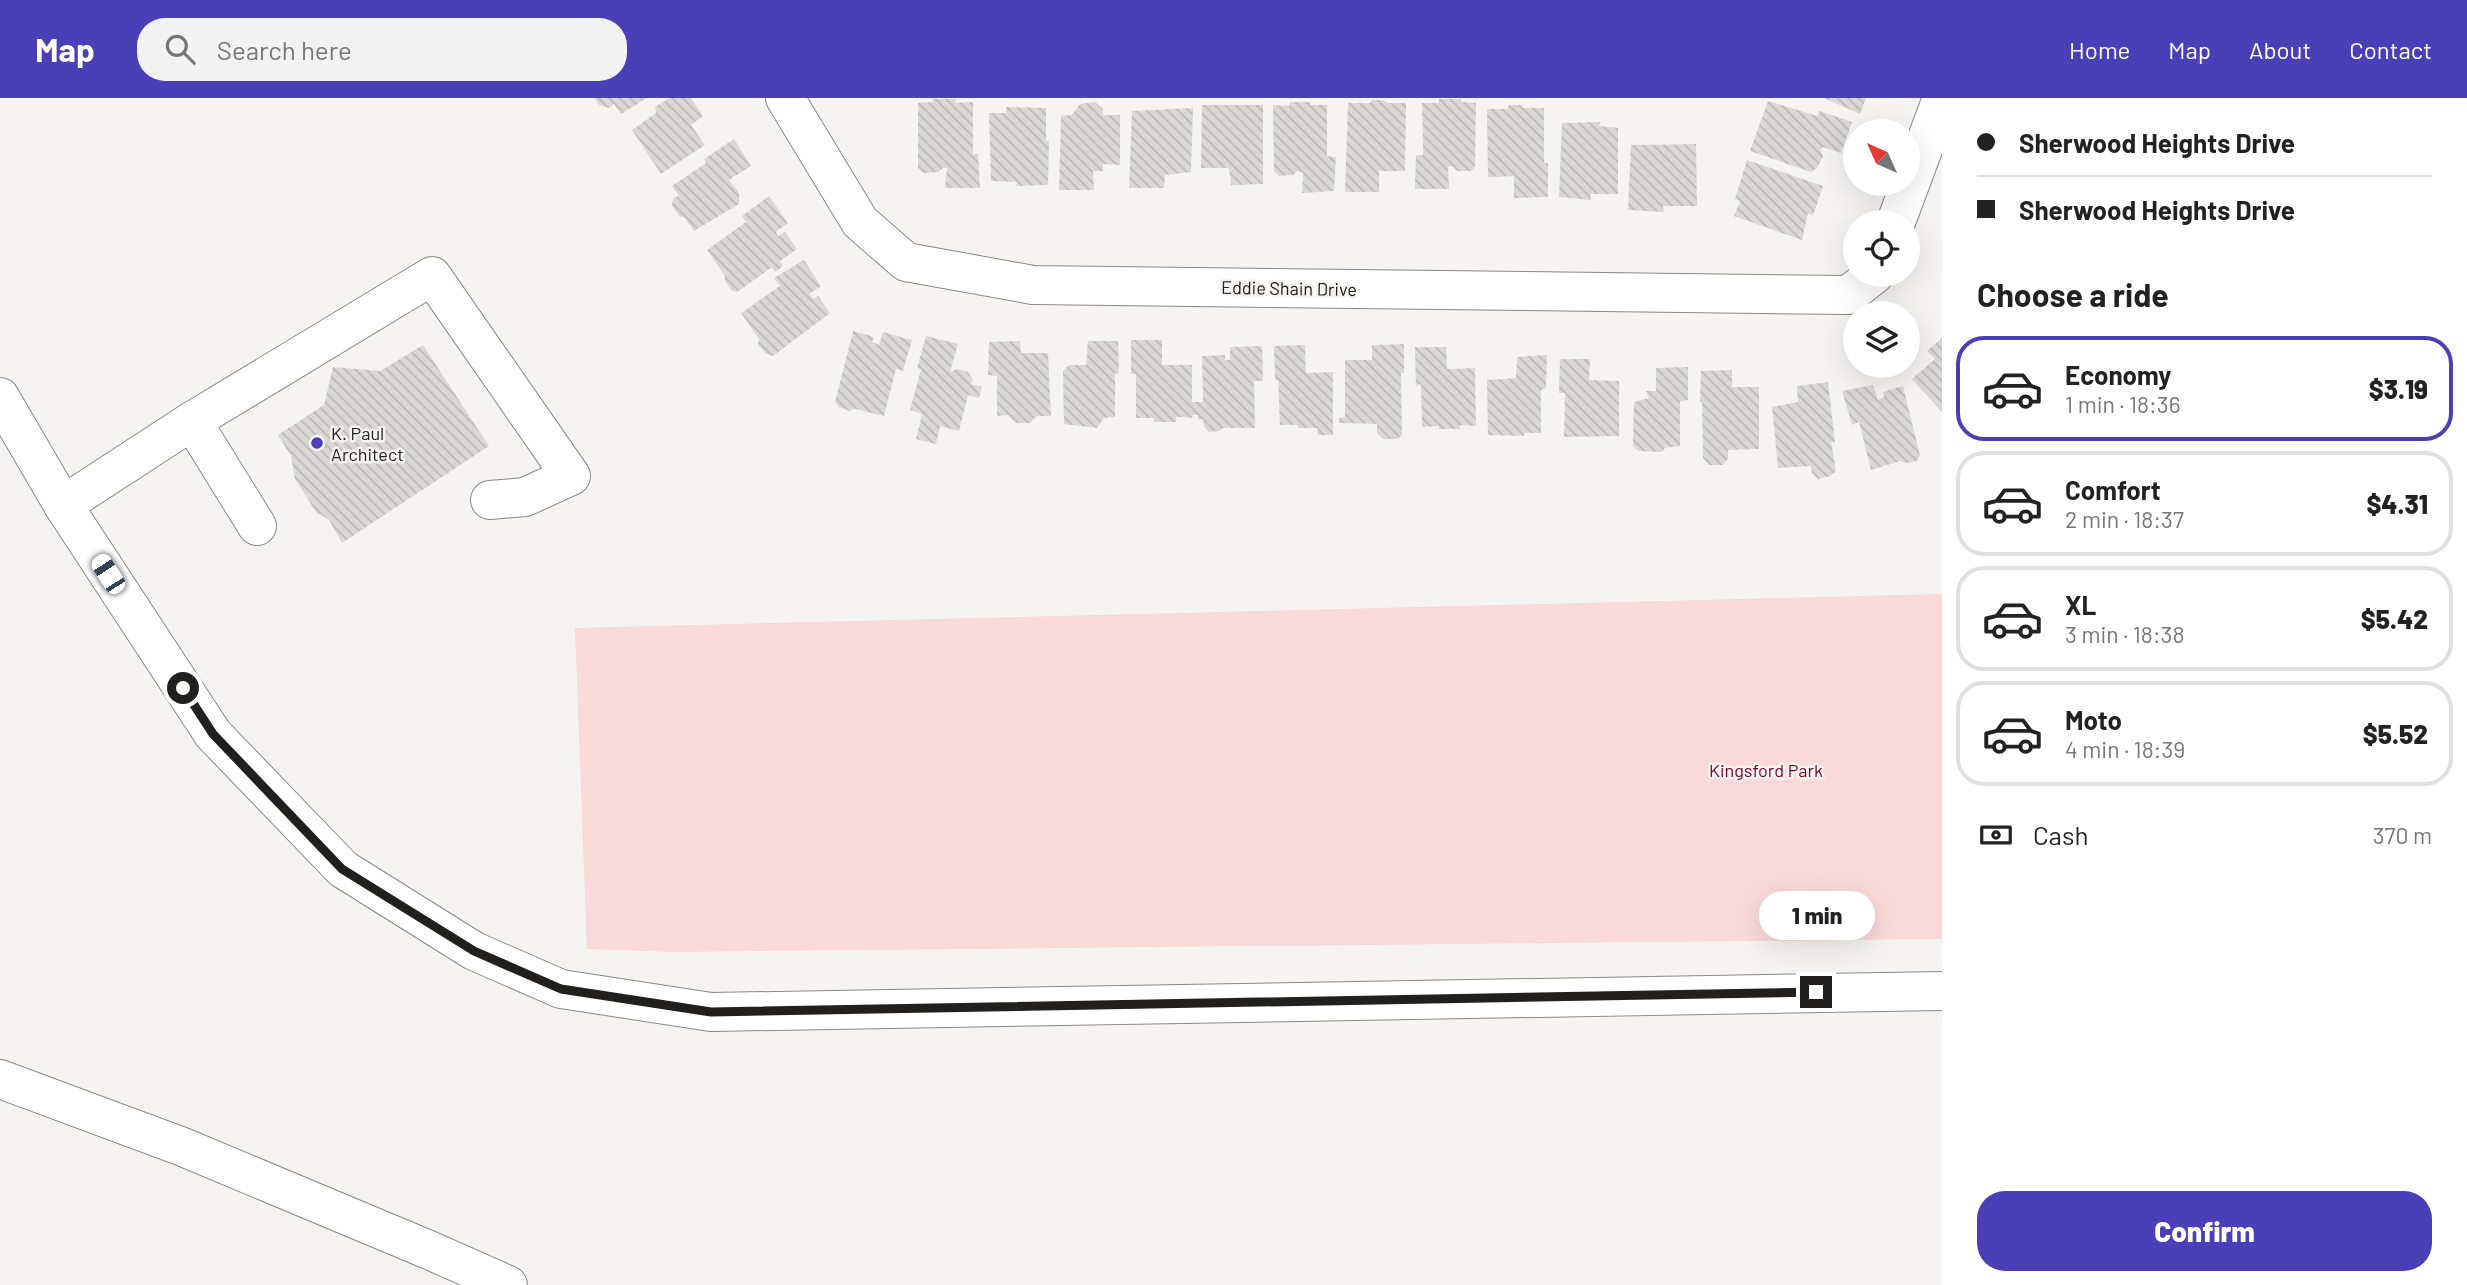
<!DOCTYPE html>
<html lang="en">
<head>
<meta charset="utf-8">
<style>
	body { margin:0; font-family:Barlow,sans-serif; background:#f2f2f2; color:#222; height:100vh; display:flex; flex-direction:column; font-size:26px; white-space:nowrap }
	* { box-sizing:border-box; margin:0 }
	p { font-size:23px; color:#767676 }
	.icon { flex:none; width:38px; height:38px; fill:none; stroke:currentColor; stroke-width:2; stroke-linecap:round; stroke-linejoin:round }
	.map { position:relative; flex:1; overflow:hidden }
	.sheet { display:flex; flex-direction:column; background:#fff; width:525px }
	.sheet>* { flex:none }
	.top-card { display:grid; align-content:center; height:154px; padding:0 35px; background:#fff }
	.needle { width:46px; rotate:315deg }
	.controls { position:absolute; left:1843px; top:21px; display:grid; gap:14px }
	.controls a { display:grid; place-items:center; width:77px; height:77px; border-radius:50%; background:#fff; box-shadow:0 7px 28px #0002; font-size:35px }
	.end { position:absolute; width:32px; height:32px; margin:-16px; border:9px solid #21201e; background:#fff; box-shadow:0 0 0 4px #fff }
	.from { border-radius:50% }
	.bubble { position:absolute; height:49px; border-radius:24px; background:#fff; box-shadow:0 7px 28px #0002; font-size:23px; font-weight:800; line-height:49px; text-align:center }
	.car { position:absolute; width:21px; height:42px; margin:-21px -10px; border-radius:9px; box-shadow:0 0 5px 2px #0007; background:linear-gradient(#fff 24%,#345 0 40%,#fff 0 76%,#345 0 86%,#fff 0) }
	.top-card b { display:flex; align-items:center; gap:24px; height:66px; font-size:26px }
	.top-card b+b { border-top:2px solid #e0e0e0 }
	.top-card i { width:18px; height:18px; background:#222 }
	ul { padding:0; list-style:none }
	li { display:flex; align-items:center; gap:21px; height:105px; margin:0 14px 10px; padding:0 21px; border:4px solid #e0e0e0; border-radius:28px }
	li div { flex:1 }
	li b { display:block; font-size:26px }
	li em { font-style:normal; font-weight:800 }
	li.selected { border-color:#4a3fb6 }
	li>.icon { width:63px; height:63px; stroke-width:1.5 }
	h2 { padding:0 35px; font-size:32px; line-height:84px }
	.pay { display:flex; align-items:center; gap:18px; height:77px; padding:0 35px; font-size:26px }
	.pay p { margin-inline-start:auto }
	.cta { display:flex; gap:14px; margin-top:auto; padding:14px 35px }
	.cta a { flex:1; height:80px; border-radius:28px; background:#4a3fb6; color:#fff; font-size:28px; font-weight:800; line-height:80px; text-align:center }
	header { display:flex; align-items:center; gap:42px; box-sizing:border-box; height:98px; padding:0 35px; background:#4a3fb6; color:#fff }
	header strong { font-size:33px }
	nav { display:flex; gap:38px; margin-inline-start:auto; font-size:24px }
	.search { width:490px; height:63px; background:#f2f2f2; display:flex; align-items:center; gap:18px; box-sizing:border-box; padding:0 24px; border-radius:28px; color:#767676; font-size:26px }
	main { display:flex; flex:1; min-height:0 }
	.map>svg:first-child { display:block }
	.green { fill:#f9d9da }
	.building { fill:url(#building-back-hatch) }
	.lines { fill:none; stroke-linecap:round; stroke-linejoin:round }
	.minor-casing { stroke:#8a8885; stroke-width:40 }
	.highway-casing { stroke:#8a8885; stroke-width:40 }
	.minor { stroke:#fff; stroke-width:38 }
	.highway { stroke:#fff; stroke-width:38 }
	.route { stroke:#21201e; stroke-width:9 }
	.poi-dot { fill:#4a3fb6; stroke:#f6f4f0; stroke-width:2.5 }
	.labels { text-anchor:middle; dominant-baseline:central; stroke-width:5; stroke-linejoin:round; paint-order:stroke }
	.street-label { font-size:18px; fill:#21201e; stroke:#f6f4f0 }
	.poi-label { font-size:18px; fill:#21201e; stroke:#f6f4f0; text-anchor:start }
	.park-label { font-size:18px; fill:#750320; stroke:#f6f4f0 }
</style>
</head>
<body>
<header>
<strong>Map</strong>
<div class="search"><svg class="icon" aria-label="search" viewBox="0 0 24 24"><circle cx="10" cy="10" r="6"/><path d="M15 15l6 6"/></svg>Search here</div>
<nav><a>Home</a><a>Map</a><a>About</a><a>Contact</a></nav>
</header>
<main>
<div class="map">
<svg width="1942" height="1187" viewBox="0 0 1942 1187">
	<defs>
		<pattern id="building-back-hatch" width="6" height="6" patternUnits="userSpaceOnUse" patternTransform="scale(1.75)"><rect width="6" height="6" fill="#dbd7d5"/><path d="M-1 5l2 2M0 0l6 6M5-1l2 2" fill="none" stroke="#bcb8b6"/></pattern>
	</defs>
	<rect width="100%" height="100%" fill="#f6f4f0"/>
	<path class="green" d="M1942 496V841L675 854 587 851 575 530Z"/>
	<g class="building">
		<path d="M595 0H647L621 16 614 6 609 10 599 7Z"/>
		<path d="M669 0H691L703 18 691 27 705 47 661 76 632 32 656 15 655 9Z"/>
		<path d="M1824 0H1866L1860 16Z"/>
		<path d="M933 1H956L955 5 973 4V57L978 55 980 90H945L947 70H943L938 74 924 75 918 70V5L933 4Z"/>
		<path d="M1439 1H1461V4L1476 5 1475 69 1471 73H1457L1452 68 1448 69 1449 91H1415L1416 57H1423L1422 5H1439Z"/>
		<path d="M1372 2H1383L1388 5H1406L1405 73H1379V94H1345L1348 5H1370Z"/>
		<path d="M1768 3 1817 18 1820 13 1852 24 1841 55 1823 49 1820 52 1823 58 1817 70 1811 74 1750 53Z"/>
		<path d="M1095 4 1103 11V17H1120V67L1103 66V73H1093L1094 92H1059L1061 18 1072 17 1080 6Z"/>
		<path d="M1290 4H1311L1310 7H1327V58L1336 59 1334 93 1302 95 1303 75 1297 73 1293 77 1279 78 1274 73 1273 7 1289 8Z"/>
		<path d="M1202 7H1263V86L1231 87 1229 70H1201Z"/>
		<path d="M1509 7H1521L1524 10H1544V65H1548V99L1514 100V78L1488 79 1487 11H1507Z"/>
		<path d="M1006 9 1046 10V43H1049L1048 87 1016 88 1017 84 991 83 989 15H1006Z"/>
		<path d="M1193 10 1191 74 1165 77 1164 90H1129L1132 13Z"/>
		<path d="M1600 24 1599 28 1618 30V96H1590L1591 102 1559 99 1562 25Z"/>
		<path d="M734 41 751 68 729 82 739 95V106L694 133 684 119 679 118 672 108 673 100 679 98 672 88 706 65 704 61Z"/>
		<path d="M1696 46 1697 108H1663L1664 114 1628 112 1631 47Z"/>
		<path d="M1747 62 1823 88 1813 118 1808 115 1802 142 1734 118 1740 103 1735 101Z"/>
		<path d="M769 98 788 125 776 134 778 138 785 134 797 151 780 163 783 168 775 174 772 169 737 194 732 193 724 182 725 178 707 152 746 124 742 118Z"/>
		<path d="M804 162 821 188 809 196 814 201 818 198 830 215 773 258 765 255 758 246 759 241 741 215 780 188 774 180Z"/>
		<path d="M853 233 874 239 872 244 879 247 883 234 912 242 903 273 896 271 884 318 855 311 849 313 839 309 835 304Z"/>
		<path d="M926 238 958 246 950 274 958 271 968 274 973 282 971 286 982 289 979 300 968 297 959 333 940 328 936 346 916 341 922 316 910 312 921 271 917 270Z"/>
		<path d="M1942 240V314L1912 281 1935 261 1927 253Z"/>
		<path d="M1131 242H1162V267H1192V304H1203L1202 258 1225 257V262H1230V249L1262 248 1263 283H1254L1255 330H1223L1220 333 1209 334 1204 329 1203 321 1198 322V317H1193L1192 320 1176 319V324H1154V320H1136V276H1131Z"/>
		<path d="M1020 243 1021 255H1048L1051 318H1037L1030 325H1016L1008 317 997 318V278L988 277 989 244Z"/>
		<path d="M1088 243H1118L1119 276 1115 275V319L1104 320 1097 330 1064 326 1063 273 1069 267H1086Z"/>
		<path d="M1404 246V275H1401L1402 337 1397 341H1383L1377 335V326L1339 325V320L1345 319V262H1372V247Z"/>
		<path d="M423 247 489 348 342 445 329 422 316 414 295 381 291 358 278 337 324 307 333 269 380 273Z"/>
		<path d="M1305 247 1306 275 1333 274V337H1318L1317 330H1298V327H1280L1278 282H1275L1274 248Z"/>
		<path d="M1415 249H1446L1447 271 1475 270 1476 328 1460 327V331H1439V328L1422 329 1421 286 1416 288Z"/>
		<path d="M1547 257 1546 290 1541 292V335H1524V338L1488 337 1487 282 1516 280 1517 259Z"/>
		<path d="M1560 261H1590L1589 282 1619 283V338L1564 339 1565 295H1559Z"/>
		<path d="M1688 269V302L1680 303V348L1665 350 1662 354 1638 353 1633 348 1634 304 1649 300 1646 293H1656V270Z"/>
		<path d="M1732 272V289H1759V351L1728 352V361L1722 367H1709L1703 360 1702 304H1700L1701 273Z"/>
		<path d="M1828 284 1835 344H1831L1836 373 1830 378 1818 381 1812 375 1811 368 1778 370 1772 309 1798 304 1797 288Z"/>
		<path d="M1873 287 1878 302 1884 299 1883 294 1903 288 1920 357 1917 363 1905 365 1900 363 1871 372 1859 324 1852 327 1842 293Z"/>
	</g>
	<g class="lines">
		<defs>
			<g id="minor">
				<path d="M785 0 860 124 906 164 1033 187 1848 197 1874 177"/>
				<path d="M1896 124 1942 0"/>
				<path d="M0 299 63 407 213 636 343 771 474 853 561 891 711 914 1942 893"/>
				<path d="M192 323 257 428"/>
				<path d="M63 407 192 323 432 178 571 378 525 399 490 402"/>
			</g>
			<path id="highway" d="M0 981 183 1049 429 1152 508 1187"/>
		</defs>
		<use href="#minor" class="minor-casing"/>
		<use href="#highway" class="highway-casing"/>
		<use href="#minor" class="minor"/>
		<use href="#highway" class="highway"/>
	</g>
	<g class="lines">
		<path class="route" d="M183 590 213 636 342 771 474 853 561 891 711 914 1816 894"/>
	</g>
	<circle class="poi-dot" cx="317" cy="345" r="7"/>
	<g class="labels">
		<g class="street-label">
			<text transform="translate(1289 190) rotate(1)">Eddie Shain Drive</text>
		</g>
		<g class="poi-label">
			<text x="331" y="335">K. Paul<tspan x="331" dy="21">Architect</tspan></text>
		</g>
		<g class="park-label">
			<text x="1766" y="672">Kingsford Park</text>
		</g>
	</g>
</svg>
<div class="controls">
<a><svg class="needle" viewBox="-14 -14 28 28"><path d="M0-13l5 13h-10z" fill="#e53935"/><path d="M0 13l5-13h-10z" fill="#767676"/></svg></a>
<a><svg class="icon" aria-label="locate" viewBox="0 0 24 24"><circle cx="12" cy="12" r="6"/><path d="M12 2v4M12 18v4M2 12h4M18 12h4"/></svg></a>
<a><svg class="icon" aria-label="layers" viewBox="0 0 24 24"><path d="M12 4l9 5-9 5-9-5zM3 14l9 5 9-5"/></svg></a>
</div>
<i class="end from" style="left:183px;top:590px"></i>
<i class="end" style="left:1816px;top:894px"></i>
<div class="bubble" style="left:1759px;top:793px;width:116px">1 min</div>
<i class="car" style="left:108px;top:476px;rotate:327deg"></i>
</div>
<section class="sheet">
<div class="top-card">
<b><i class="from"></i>Sherwood Heights Drive</b>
<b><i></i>Sherwood Heights Drive</b>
</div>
<h2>Choose a ride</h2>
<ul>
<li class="selected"><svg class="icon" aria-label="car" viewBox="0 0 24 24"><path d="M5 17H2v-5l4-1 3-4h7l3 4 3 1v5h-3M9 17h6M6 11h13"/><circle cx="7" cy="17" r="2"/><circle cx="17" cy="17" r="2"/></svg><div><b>Economy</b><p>1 min · 18:36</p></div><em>$3.19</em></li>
<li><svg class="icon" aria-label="car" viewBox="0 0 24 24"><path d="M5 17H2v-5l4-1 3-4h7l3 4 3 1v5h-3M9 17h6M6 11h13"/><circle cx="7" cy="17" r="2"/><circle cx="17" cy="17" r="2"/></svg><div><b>Comfort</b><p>2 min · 18:37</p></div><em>$4.31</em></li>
<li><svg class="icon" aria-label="car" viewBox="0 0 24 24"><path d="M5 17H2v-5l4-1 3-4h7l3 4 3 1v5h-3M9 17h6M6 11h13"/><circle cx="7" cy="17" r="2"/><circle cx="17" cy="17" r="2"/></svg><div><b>XL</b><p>3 min · 18:38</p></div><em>$5.42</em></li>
<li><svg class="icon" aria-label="car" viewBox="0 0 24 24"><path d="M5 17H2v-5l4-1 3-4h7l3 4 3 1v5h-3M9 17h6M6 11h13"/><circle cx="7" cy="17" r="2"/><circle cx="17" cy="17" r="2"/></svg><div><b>Moto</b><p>4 min · 18:39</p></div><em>$5.52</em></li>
</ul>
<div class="pay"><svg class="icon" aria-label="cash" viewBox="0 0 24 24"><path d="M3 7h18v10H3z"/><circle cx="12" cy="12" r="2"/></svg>Cash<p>370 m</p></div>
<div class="cta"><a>Confirm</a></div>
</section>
</main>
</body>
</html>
